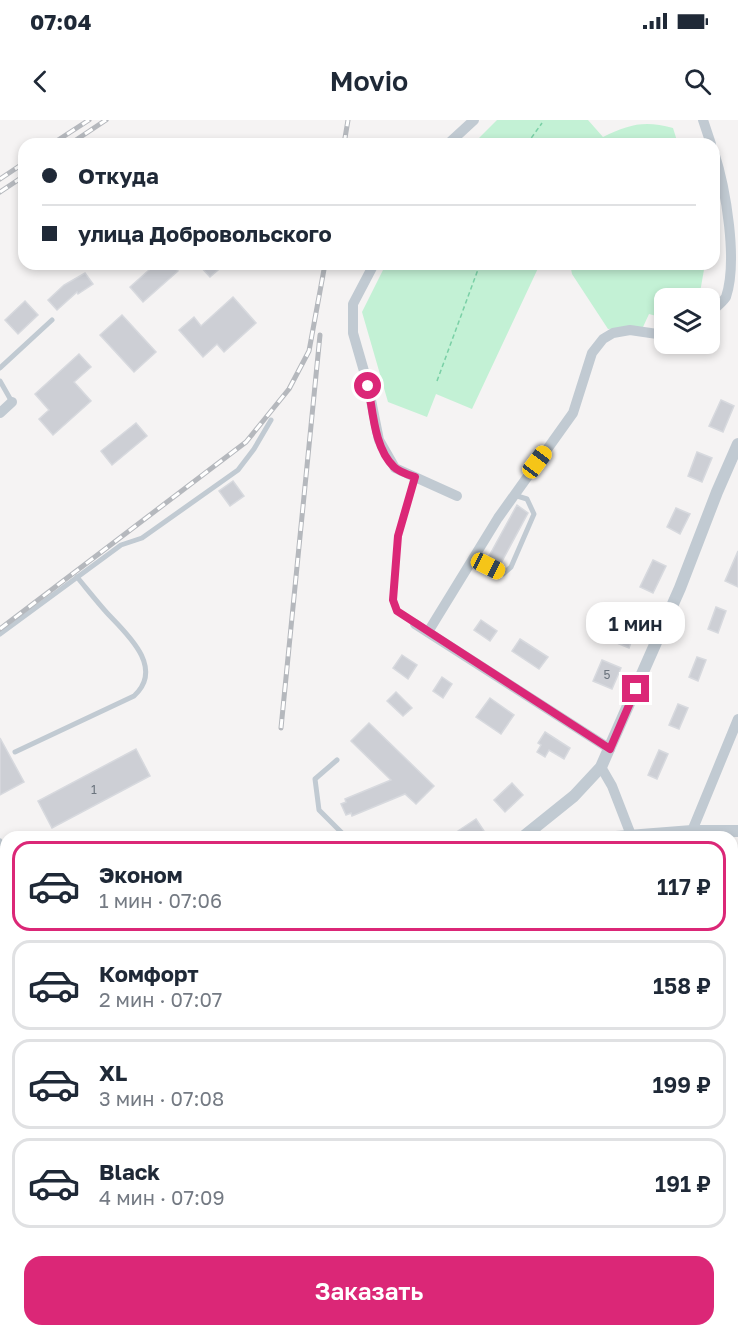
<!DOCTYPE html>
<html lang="ru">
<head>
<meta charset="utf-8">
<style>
	body { margin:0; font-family:"Golos Text",sans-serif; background:#f2f2f3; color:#1f2937; height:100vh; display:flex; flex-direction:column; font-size:22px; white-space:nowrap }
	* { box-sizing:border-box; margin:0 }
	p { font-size:20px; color:#747a83 }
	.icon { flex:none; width:33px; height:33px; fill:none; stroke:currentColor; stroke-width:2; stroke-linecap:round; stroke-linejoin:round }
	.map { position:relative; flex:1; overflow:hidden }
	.panel { position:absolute; left:0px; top:711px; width:738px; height:506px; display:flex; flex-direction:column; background:#fff; border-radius:18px 18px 0 0; box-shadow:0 3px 9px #0003 }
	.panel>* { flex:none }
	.banner { position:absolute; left:18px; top:18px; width:702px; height:132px; border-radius:18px; box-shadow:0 3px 9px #0003; display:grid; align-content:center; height:132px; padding:0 24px; background:#fff }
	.buttons { position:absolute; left:654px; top:168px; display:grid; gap:12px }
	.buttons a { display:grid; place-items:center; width:66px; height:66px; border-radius:12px; background:#fff; box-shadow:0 3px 9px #0003; font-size:30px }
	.end { position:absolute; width:27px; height:27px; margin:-14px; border:8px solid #db2777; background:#fff; box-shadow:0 0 0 3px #fff }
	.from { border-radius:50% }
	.bubble { position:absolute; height:42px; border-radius:18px; background:#fff; box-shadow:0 3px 9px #0003; font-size:20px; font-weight:600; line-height:42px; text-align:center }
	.car { position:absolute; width:18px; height:36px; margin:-18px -9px; border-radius:8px; box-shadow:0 0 4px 2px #0007; background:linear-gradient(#f5c518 24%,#345 0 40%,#f5c518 0 76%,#345 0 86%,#f5c518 0) }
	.banner b { display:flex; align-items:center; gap:21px; height:57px; font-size:22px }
	.banner b+b { border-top:2px solid #e0e1e3 }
	.banner i { width:15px; height:15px; background:#1f2937 }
	ul { padding:10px 0 0; list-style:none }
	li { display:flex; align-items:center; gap:18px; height:90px; margin:0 12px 9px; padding:0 12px; border:3px solid #e0e1e3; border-radius:18px }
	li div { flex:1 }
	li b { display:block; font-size:22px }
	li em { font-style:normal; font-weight:600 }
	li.on { border-color:#db2777 }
	li>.icon { width:54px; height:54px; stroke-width:1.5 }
	.cta { display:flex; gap:12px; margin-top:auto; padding:12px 24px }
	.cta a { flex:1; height:69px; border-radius:18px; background:#db2777; color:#fff; font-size:24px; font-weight:600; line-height:69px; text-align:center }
	.status { display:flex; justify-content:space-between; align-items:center; height:42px; padding:0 30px; background:#fff; direction:ltr }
	.status svg { height:16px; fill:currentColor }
	header { display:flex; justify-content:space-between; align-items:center; height:78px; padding:0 24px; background:#fff; font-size:27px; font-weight:600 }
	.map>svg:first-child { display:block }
	.airport { fill:#e2e4e7 }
	.green { fill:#c3f1d5 }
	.building { fill:#cdcfd5; stroke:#d7d9de; stroke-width:1.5 }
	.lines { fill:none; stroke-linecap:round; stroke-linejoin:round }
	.path { stroke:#7ad0a6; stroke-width:1.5; stroke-dasharray:4.5 3; stroke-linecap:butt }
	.service { stroke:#c1cad2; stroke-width:5 }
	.minor { stroke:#c1cad2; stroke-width:10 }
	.tertiary { stroke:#c1cad2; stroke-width:12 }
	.rail-casing { stroke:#b5b8bd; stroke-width:5 }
	.rail { stroke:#fff; stroke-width:3; stroke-dasharray:9; stroke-linecap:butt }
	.route { stroke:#db2777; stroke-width:8 }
	.labels { text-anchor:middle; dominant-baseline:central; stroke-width:5; stroke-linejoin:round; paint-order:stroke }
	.number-label { font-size:12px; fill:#6b747e }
</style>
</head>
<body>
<div class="status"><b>07:04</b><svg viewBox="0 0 49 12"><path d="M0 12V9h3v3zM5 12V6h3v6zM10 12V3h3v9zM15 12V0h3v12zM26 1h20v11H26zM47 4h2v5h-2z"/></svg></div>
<header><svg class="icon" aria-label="back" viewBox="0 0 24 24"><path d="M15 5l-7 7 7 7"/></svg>Movio<svg class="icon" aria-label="search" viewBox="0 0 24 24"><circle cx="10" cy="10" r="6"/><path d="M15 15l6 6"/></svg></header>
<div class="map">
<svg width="738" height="1216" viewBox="0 0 738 1216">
	<rect width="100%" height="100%" fill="#f5f3f3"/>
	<path class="airport" d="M732 744H738V1216H0V892L6 894V1210H732Z"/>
	<g class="green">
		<path d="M497 0H588L603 17C629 4 645 0 673 8L678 24H473Z"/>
		<path d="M386 144H540L472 289 436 274 427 297 388 282 362 192Z"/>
		<path d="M570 144H705L699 178H664V198L649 194 643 207 608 209 572 154Z"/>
	</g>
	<g class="building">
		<path d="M144 144H172L178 151 143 182 130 167 149 150Z"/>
		<path d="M198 144H225L210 157Z"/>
		<path d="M85 153 93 164 78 174 77 172 57 190 48 180 64 165Z"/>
		<path d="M233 177 256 203 224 232 217 224 203 237 179 210 194 197 201 206Z"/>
		<path d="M25 181 38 195 18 214 5 200Z"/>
		<path d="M122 195 156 232 134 252 100 215Z"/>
		<path d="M79 234 91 247 74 262 91 281 53 315 39 299 49 290 35 274Z"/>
		<path d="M721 280 734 286 723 312 709 306Z"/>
		<path d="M136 303 147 316 112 345 101 331Z"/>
		<path d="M697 332 712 338 702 362 688 356Z"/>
		<path d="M233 361 244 376 230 386 219 371Z"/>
		<path d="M517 385 528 393 500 445 488 438Z"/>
		<path d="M676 388 690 394 680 414 667 407Z"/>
		<path d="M738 431V467L725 461Z"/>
		<path d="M653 440 666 446 653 473 640 467Z"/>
		<path d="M716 487 726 491 718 513 708 509Z"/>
		<path d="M481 500 497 511 490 521 474 510Z"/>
		<path d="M625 502 637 507 629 528 617 523Z"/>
		<path d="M520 519 548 537 539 549 512 531Z"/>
		<path d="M402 535 417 545 408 559 393 548Z"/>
		<path d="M697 537 706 540 698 561 689 557Z"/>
		<path d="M602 540 621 548 612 569 593 561Z"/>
		<path d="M442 557 452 564 443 578 433 571Z"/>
		<path d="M396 572 412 588 403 596 387 581Z"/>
		<path d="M490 578 514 595 501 614 476 597Z"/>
		<path d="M678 584 688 588 679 609 669 605Z"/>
		<path d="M369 603 434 666 416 684 405 674 352 696 351 693 346 695 341 684 346 682 345 679 391 660 351 621Z"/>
		<path d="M545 612 570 628 564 639 549 630 545 637 537 632 541 625 538 623Z"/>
		<path d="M0 618 24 662 0 675Z"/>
		<path d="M136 629 150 656 52 708 38 681Z"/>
		<path d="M659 630 668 634 657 659 648 655Z"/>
		<path d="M512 663 523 675 505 692 494 680Z"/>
		<path d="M476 699 484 711 474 717H449Z"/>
	</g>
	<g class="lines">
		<g class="path">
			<path d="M527 24 542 3"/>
			<path d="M437 261 480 144"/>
			<path d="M732 755H738"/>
			<path d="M0 904 6 905"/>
		</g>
		<g class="service">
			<path d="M0 248 52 200"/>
			<path d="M0 261 12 282"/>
			<path d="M473 439 503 454 511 447 534 394 527 379 514 375"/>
			<path d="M415 504 397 491 392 480 398 416 415 358"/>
			<path d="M0 514 121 425 142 418 238 350 254 329 271 300"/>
			<path d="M15 632 134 576C165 548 127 514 108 494 97 482 87 469 77 457"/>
			<path d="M337 640 315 659 319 690 346 717"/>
			<path d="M0 721 6 729"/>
		</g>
		<g class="minor">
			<path d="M703 0 711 24"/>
			<path d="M448 24 474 0"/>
			<path d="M374 144 353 184V213L368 265 379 320 395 348 457 376"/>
			<path d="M710 193C715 188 722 183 726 177 738 141 726 69 714 32"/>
			<path d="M0 293 12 282"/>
			<path d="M415 504 610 629"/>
			<path d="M428 512 498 398 573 293 592 233 603 219 613 213 630 210 664 215"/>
			<path d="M601 647 612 666 631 715"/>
			<path d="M692 711 738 599"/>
			<path d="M0 801 6 802"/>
		</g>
		<g class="tertiary">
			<path d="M523 717 574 676 601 647 680 468 717 372 738 324"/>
			<path d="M616 717 692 711H738"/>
		</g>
		<defs>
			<g id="rail">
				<path d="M52 24 89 0"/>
				<path d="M70 24 106 0"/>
				<path d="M344 24 348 0"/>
				<path d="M0 59 24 43"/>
				<path d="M0 72 24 56"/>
				<path d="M0 509 246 322 289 269 309 231 325 144"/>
				<path d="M281 608 320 215"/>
			</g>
		</defs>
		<use href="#rail" class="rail-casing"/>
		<use href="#rail" class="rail"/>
	</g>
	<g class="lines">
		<path class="route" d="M368 266C373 291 374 328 394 347 399 352 409 355 415 357L398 416 393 480 397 491 610 629 636 569"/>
	</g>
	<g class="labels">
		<g class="number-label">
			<text x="607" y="554">5</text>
			<text x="94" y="669">1</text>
		</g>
	</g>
</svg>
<div class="buttons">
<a><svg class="icon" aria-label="layers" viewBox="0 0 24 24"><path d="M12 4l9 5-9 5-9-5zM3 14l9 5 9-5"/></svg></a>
</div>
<i class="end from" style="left:368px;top:266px"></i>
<i class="end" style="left:636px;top:569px"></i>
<div class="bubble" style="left:586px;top:482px;width:99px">1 мин</div>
<i class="car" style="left:537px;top:342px;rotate:37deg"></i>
<i class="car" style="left:488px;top:446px;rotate:117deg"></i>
<div class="banner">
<b><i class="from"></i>Откуда</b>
<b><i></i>улица Добровольского</b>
</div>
<section class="panel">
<ul>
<li class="on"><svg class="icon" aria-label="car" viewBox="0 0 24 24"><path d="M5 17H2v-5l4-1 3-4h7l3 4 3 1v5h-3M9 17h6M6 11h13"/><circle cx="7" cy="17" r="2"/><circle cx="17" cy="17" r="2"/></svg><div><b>Эконом</b><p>1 мин · 07:06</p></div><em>117 ₽</em></li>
<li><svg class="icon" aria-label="car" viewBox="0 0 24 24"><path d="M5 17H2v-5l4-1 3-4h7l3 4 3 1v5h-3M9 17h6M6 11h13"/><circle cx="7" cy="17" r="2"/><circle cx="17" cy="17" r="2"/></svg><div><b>Комфорт</b><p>2 мин · 07:07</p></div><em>158 ₽</em></li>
<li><svg class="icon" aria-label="car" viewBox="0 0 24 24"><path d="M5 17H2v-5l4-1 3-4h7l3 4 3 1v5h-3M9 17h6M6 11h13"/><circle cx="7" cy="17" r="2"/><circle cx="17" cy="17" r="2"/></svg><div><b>XL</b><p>3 мин · 07:08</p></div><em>199 ₽</em></li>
<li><svg class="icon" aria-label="car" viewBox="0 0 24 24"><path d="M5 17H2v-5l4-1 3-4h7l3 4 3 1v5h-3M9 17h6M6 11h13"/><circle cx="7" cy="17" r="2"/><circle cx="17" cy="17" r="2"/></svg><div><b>Black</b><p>4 мин · 07:09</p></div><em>191 ₽</em></li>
</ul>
<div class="cta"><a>Заказать</a></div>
</section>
</div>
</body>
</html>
